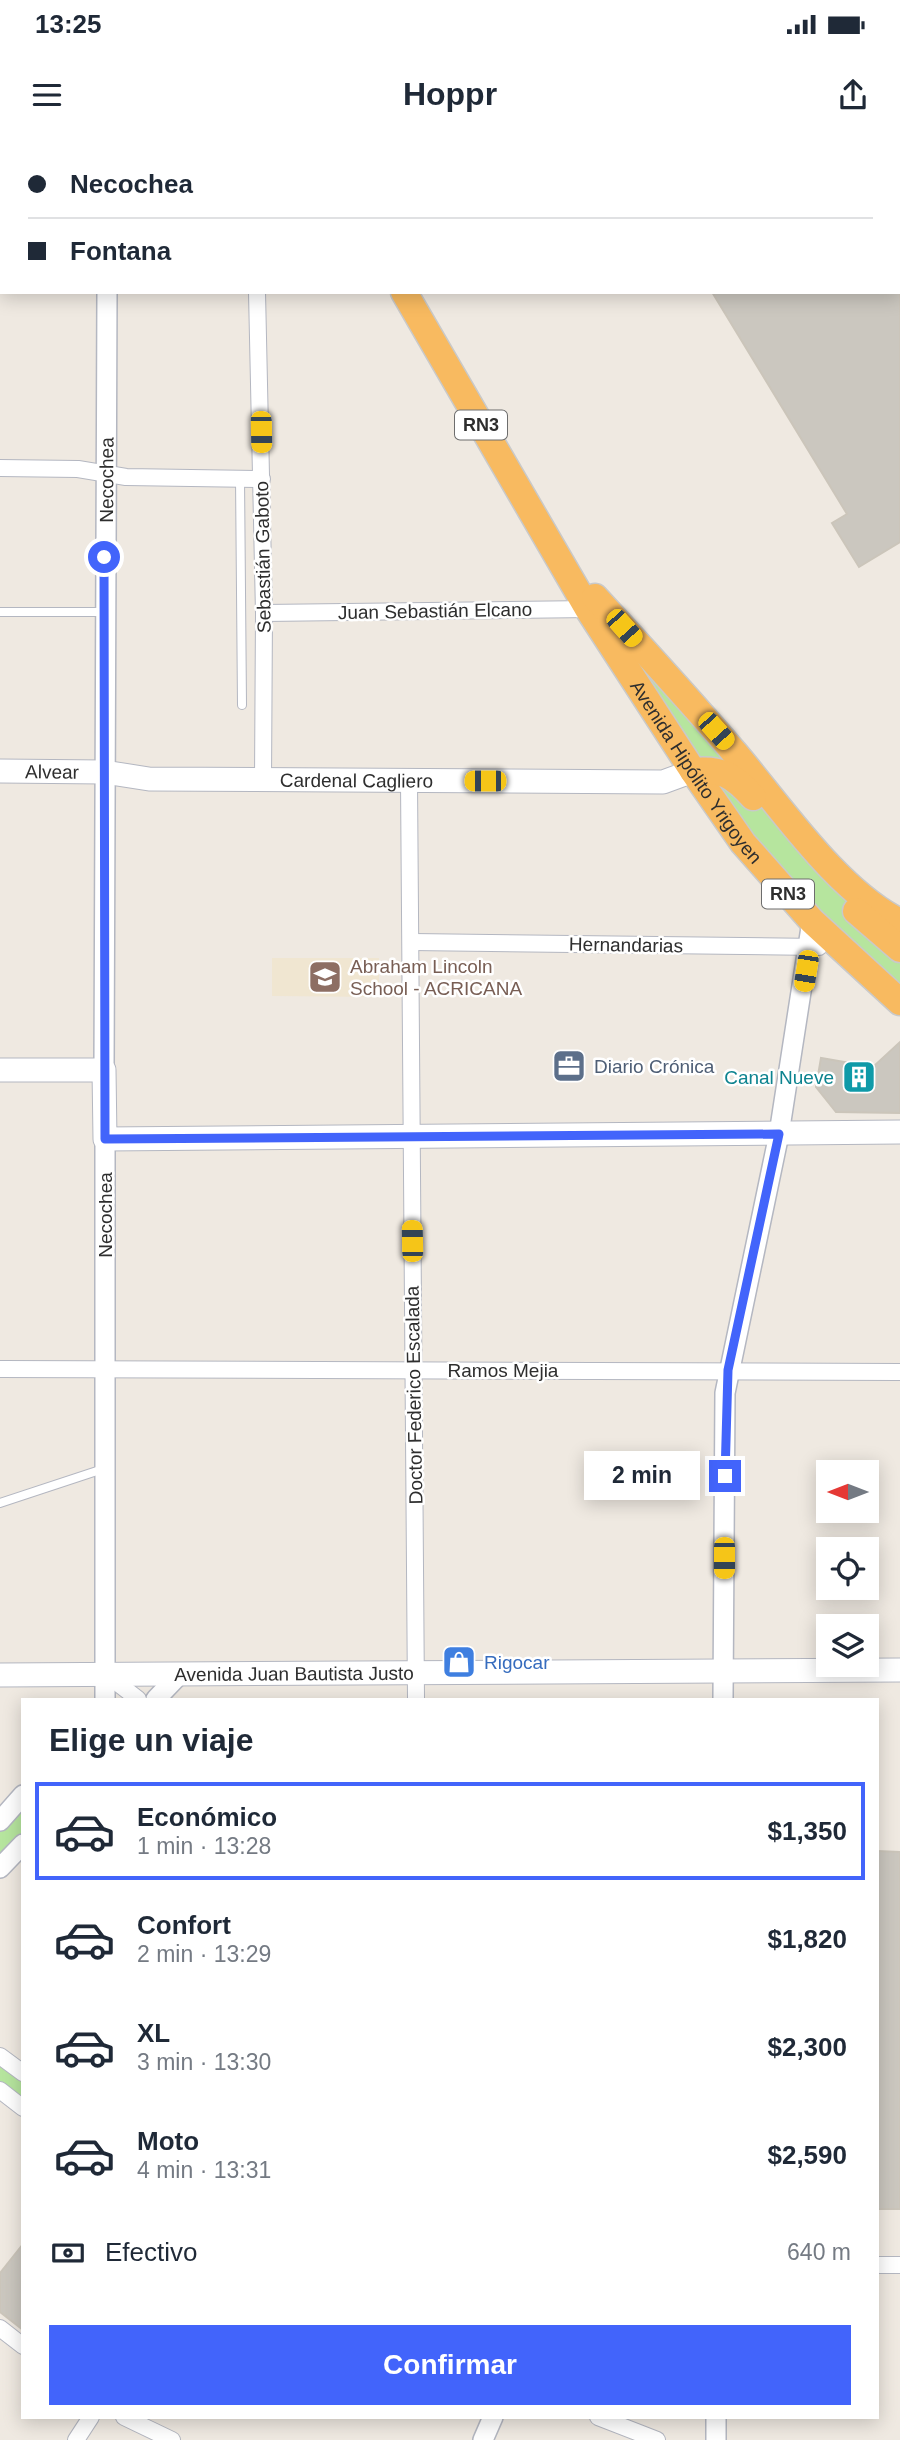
<!DOCTYPE html>
<html lang="es">
<head>
<meta charset="utf-8">
<style>
	body { margin:0; font-family:Helvetica,sans-serif; background:#f2f2f3; color:#1f2937; height:100vh; display:flex; flex-direction:column; font-size:26px; white-space:nowrap }
	* { box-sizing:border-box; margin:0 }
	p { font-size:23px; color:#747a83 }
	.icon { flex:none; width:38px; height:38px; fill:none; stroke:currentColor; stroke-width:2; stroke-linecap:round; stroke-linejoin:round }
	.map { position:relative; flex:1; overflow:hidden }
	.details { position:absolute; left:21px; top:1558px; width:858px; height:721px; display:flex; flex-direction:column; background:#fff; border-radius:0px; box-shadow:0 4px 18px #0003 }
	.details>* { flex:none }
	.top-card { position:absolute; left:0px; top:0px; width:901px; height:154px; box-shadow:0 4px 18px #0003; display:grid; align-content:center; height:154px; padding:0 28px; background:#fff }
	.needle { width:46px; rotate:270deg }
	.controls { position:absolute; left:816px; top:1320px; display:grid; gap:14px }
	.controls a { display:grid; place-items:center; width:63px; height:63px; border-radius:0px; background:#fff; box-shadow:0 4px 18px #0003; font-size:35px }
	.end { position:absolute; width:32px; height:32px; margin:-16px; border:9px solid #4264fb; background:#fff; box-shadow:0 0 0 4px #fff }
	.from { border-radius:50% }
	.bubble { position:absolute; height:49px; border-radius:0px; background:#fff; box-shadow:0 4px 18px #0003; font-size:23px; font-weight:600; line-height:49px; text-align:center }
	.car { position:absolute; width:21px; height:42px; margin:-21px -10px; border-radius:9px; box-shadow:0 0 5px 2px #0007; background:linear-gradient(#f5c518 24%,#345 0 40%,#f5c518 0 76%,#345 0 86%,#f5c518 0) }
	.top-card b { display:flex; align-items:center; gap:24px; height:66px; font-size:26px }
	.top-card b+b { border-top:2px solid #e0e1e3 }
	.top-card i { width:18px; height:18px; background:#1f2937 }
	ul { padding:0; list-style:none }
	li { display:flex; align-items:center; gap:21px; height:98px; margin:0 14px 10px; padding:0 14px; border:4px solid transparent; border-radius:0px }
	li div { flex:1 }
	li b { display:block; font-size:26px }
	li em { font-style:normal; font-weight:600 }
	li.active { border-color:#4264fb }
	li>.icon { width:63px; height:63px; stroke-width:1.5 }
	h2 { padding:0 28px; font-size:32px; line-height:84px }
	.pay { display:flex; align-items:center; gap:18px; height:77px; padding:0 28px; font-size:26px }
	.pay p { margin-inline-start:auto }
	.primary-button { display:flex; gap:14px; margin-top:auto; padding:14px 28px }
	.primary-button a { flex:1; height:80px; border-radius:0px; background:#4264fb; color:#fff; font-size:28px; font-weight:600; line-height:80px; text-align:center }
	.status { display:flex; justify-content:space-between; align-items:center; height:49px; padding:0 35px; background:#fff; direction:ltr }
	.status svg { height:19px; fill:currentColor }
	header { display:flex; justify-content:space-between; align-items:center; height:91px; padding:0 28px; background:#fff; font-size:32px; font-weight:600 }
	.map>svg:first-child { display:block }
	.education { fill:#f0e6d1 }
	.green { fill:#b6e59e }
	.building { fill:#cbc7bf; stroke:#cbc5ba; stroke-width:2 }
	.lines { fill:none; stroke-linecap:round; stroke-linejoin:round }
	.service-casing { stroke:#b4b7c1; stroke-width:10 }
	.minor-casing { stroke:#b4b7c1; stroke-width:18 }
	.tertiary-casing { stroke:#b4b7c1; stroke-width:22 }
	.secondary-casing { stroke:#b4b7c1; stroke-width:25 }
	.trunk-casing { stroke:#c9c9c9; stroke-width:29 }
	.service { stroke:#fff; stroke-width:8 }
	.minor { stroke:#fff; stroke-width:16 }
	.tertiary { stroke:#fff; stroke-width:19 }
	.secondary { stroke:#fff; stroke-width:23 }
	.trunk { stroke:#f8ba60; stroke-width:26 }
	.route { stroke:#4264fb; stroke-width:9 }
	.labels { text-anchor:middle; dominant-baseline:central; stroke-width:5; stroke-linejoin:round; paint-order:stroke }
	.shield { fill:#fff; stroke:#6d6d6d; stroke-width:2 }
	.shield-label { font-size:18px; font-weight:bold; fill:#2e2e2e }
	.street-label { font-size:19px; fill:#2e2e2e; stroke:#fff }
	.education-label { font-size:19px; fill:#785e54; stroke:#fff; text-anchor:start }
	.service-label { font-size:19px; fill:#4e5e75; stroke:#fff; text-anchor:start }
	.culture-label { font-size:19px; fill:#0d838f; stroke:#fff; text-anchor:end }
	.shop-label { font-size:19px; fill:#366cbe; stroke:#fff; text-anchor:start }
</style>
</head>
<body>
<div class="status"><b>13:25</b><svg viewBox="0 0 49 12"><path d="M0 12V9h3v3zM5 12V6h3v6zM10 12V3h3v9zM15 12V0h3v12zM26 1h20v11H26zM47 4h2v5h-2z"/></svg></div>
<header><svg class="icon" aria-label="menu" viewBox="0 0 24 24"><path d="M4 6h16M4 12h16M4 18h16"/></svg>Hoppr<svg class="icon" aria-label="share" viewBox="0 0 24 24"><path d="M12 15V3M7 8l5-5 5 5M5 13v7h14v-7"/></svg></header>
<div class="map">
<svg width="900" height="2300" viewBox="0 0 900 2300">
	<rect width="100%" height="100%" fill="#efe9e1"/>
	<path class="education" d="M272 818H379V857L272 856Z"/>
	<g class="green">
		<path d="M588 469 900 782V862L812 781Z"/>
		<path d="M23 1655V1704L0 1728V1681Z"/>
		<path d="M0 1916 23 1933V1968L0 1950Z"/>
	</g>
	<g class="building">
		<path d="M712 152H900V402L859 427 832 383 847 374Z"/>
		<path d="M900 902V973L836 972 816 947 821 918 873 927Z"/>
		<path d="M877 1711 900 1712V2069H877Z"/>
		<path d="M23 2104V2190L0 2172V2133Z"/>
	</g>
	<g class="lines">
		<defs>
			<g id="service">
				<path d="M240 338 242 565"/>
				<path d="M0 472H104"/>
				<path d="M0 1363 103 1329"/>
			</g>
			<g id="minor">
				<path d="M107 0V2"/>
				<path d="M257 152 264 473 263 640"/>
				<path d="M0 328 78 329 126 337 262 339"/>
				<path d="M264 473 592 469"/>
				<path d="M409 641 416 1559"/>
				<path d="M412 802 819 807"/>
				<path d="M0 1229 900 1232"/>
				<path d="M107 1535 138 1559"/>
				<path d="M0 1916 23 1933"/>
				<path d="M0 1950 23 1968"/>
				<path d="M877 2125H900"/>
				<path d="M0 2188 23 2206"/>
				<path d="M124 2277 172 2300"/>
				<path d="M598 2277 657 2300"/>
				<path d="M76 2300 91 2277"/>
			</g>
			<g id="tertiary">
				<path d="M0 21H2"/>
				<path id="s1" d="M104 930 107 152"/>
				<path d="M105 999V1559"/>
				<path d="M156 1559 178 1536"/>
				<path d="M723 1559 725 1253 779 994 812 781"/>
				<path d="M0 1681 23 1655"/>
				<path d="M0 1728 23 1704"/>
				<path d="M716 2277V2300"/>
				<path d="M483 2300 493 2277"/>
			</g>
			<g id="secondary">
				<path id="s2" d="M0 631 104 632 149 639 663 642 693 631"/>
				<path d="M0 930H104L105 999 900 992"/>
				<path id="s3" d="M0 1535 900 1530"/>
			</g>
			<g id="trunk">
				<path d="M312 0 313 2"/>
				<path id="s4" d="M404 152 588 469 693 631 743 703 812 781 900 862"/>
				<path d="M595 457C642 508 689 559 734 612 781 667 836 750 900 782"/>
				<path d="M693 631C722 628 734 636 753 657"/>
				<path d="M856 771 900 809"/>
			</g>
		</defs>
		<use href="#service" class="service-casing"/>
		<use href="#minor" class="minor-casing"/>
		<use href="#tertiary" class="tertiary-casing"/>
		<use href="#secondary" class="secondary-casing"/>
		<use href="#trunk" class="trunk-casing"/>
		<use href="#service" class="service"/>
		<use href="#minor" class="minor"/>
		<use href="#tertiary" class="tertiary"/>
		<use href="#secondary" class="secondary"/>
		<use href="#trunk" class="trunk"/>
	</g>
	<g class="lines">
		<path class="route" d="M104 417 105 999 779 994 728 1230 725 1336"/>
	</g>
	<defs>
		<symbol id="school-square" viewBox="-11 -11 22 22"><rect x="-9" y="-9" width="18" height="18" rx="4" fill="#8d6e63" stroke="#fff"/><path d="M0-5L7-2L0 1L-7-2ZM-4 1L0 2.5L4 1V4Q0 6-4 4Z" fill="#fff"/></symbol>
		<symbol id="office-square" viewBox="-11 -11 22 22"><rect x="-9" y="-9" width="18" height="18" rx="4" fill="#5c6f8a" stroke="#fff"/><path d="M-6-3h4V-5.5h4V-3h4V5H-6ZM-1-4.5V-3h2v-1.5ZM-6 0V1H6V0Z" fill="#fff"/></symbol>
		<symbol id="building-square" viewBox="-11 -11 22 22"><rect x="-9" y="-9" width="18" height="18" rx="4" fill="#0f9aa8" stroke="#fff"/><path d="M-4-6H4V6H1V3H-1V6H-4ZM-2.5-4.3h1.7v1.8h-1.7ZM.8-4.3h1.7v1.8H.8ZM-2.5-1h1.7V.8h-1.7ZM.8-1h1.7V.8H.8Z" fill="#fff"/></symbol>
		<symbol id="shop-square" viewBox="-11 -11 22 22"><rect x="-9" y="-9" width="18" height="18" rx="4" fill="#3f7fe0" stroke="#fff"/><path d="M-5-2.5h2.3a2.7 3.5 0 0 1 5.4 0H5L5.5 6h-11ZM-1.5-2.5h3a1.5 2.3 0 0 0-3 0Z" fill="#fff"/></symbol>
	</defs>
	<g fill-rule="evenodd">
		<use href="#school-square" x="306" y="818" width="38" height="38"/>
		<use href="#office-square" x="550" y="907" width="38" height="38"/>
		<use href="#building-square" x="840" y="918" width="38" height="38"/>
		<use href="#shop-square" x="440" y="1503" width="38" height="38"/>
	</g>
	<g class="labels">
		<g class="shield">
			<rect x="455" y="270.5" width="52" height="29" rx="5"/>
			<rect x="762" y="739.5" width="52" height="29" rx="5"/>
		</g>
		<g class="shield-label">
			<text x="481" y="285">RN3</text>
			<text x="788" y="754">RN3</text>
		</g>
		<g class="street-label">
			<text stroke="none"><textPath href="#s1" startOffset="590">Necochea</textPath></text>
			<text transform="translate(263 417) rotate(-91)">Sebastián Gaboto</text>
			<text transform="translate(435 471) rotate(-1)">Juan Sebastián Elcano</text>
			<text stroke="none"><textPath href="#s4" startOffset="562">Avenida Hipólito Yrigoyen</textPath></text>
			<text stroke="none"><textPath href="#s2" startOffset="52">Alvear</textPath></text>
			<text stroke="none"><textPath href="#s2" startOffset="357">Cardenal Cagliero</textPath></text>
			<text transform="translate(626 805) rotate(1)">Hernandarias</text>
			<text transform="translate(105 1075) rotate(-90)">Necochea</text>
			<text x="503" y="1230">Ramos Mejia</text>
			<text transform="translate(414 1255) rotate(-91)">Doctor Federico Escalada</text>
			<text stroke="none"><textPath href="#s3" startOffset="294">Avenida Juan Bautista Justo</textPath></text>
		</g>
		<g class="education-label">
			<text x="350" y="826">Abraham Lincoln<tspan x="350" dy="22">School - ACRICANA</tspan></text>
		</g>
		<g class="service-label">
			<text x="594" y="926">Diario Crónica</text>
		</g>
		<g class="culture-label">
			<text x="834" y="937">Canal Nueve</text>
		</g>
		<g class="shop-label">
			<text x="484" y="1522">Rigocar</text>
		</g>
	</g>
</svg>
<div class="controls">
<a><svg class="needle" viewBox="-14 -14 28 28"><path d="M0-13l5 13h-10z" fill="#e53935"/><path d="M0 13l5-13h-10z" fill="#747a83"/></svg></a>
<a><svg class="icon" aria-label="locate" viewBox="0 0 24 24"><circle cx="12" cy="12" r="6"/><path d="M12 2v4M12 18v4M2 12h4M18 12h4"/></svg></a>
<a><svg class="icon" aria-label="layers" viewBox="0 0 24 24"><path d="M12 4l9 5-9 5-9-5zM3 14l9 5 9-5"/></svg></a>
</div>
<i class="end from" style="left:104px;top:417px"></i>
<i class="end" style="left:725px;top:1336px"></i>
<div class="bubble" style="left:584px;top:1311px;width:116px">2 min</div>
<i class="car" style="left:261px;top:292px;rotate:179deg"></i>
<i class="car" style="left:624px;top:488px;rotate:138deg"></i>
<i class="car" style="left:716px;top:591px;rotate:138deg"></i>
<i class="car" style="left:485px;top:641px;rotate:270deg"></i>
<i class="car" style="left:806px;top:831px;rotate:189deg"></i>
<i class="car" style="left:412px;top:1101px;rotate:359deg"></i>
<i class="car" style="left:724px;top:1418px;rotate:180deg"></i>
<div class="top-card">
<b><i class="from"></i>Necochea</b>
<b><i></i>Fontana</b>
</div>
<section class="details">
<h2>Elige un viaje</h2>
<ul>
<li class="active"><svg class="icon" aria-label="car" viewBox="0 0 24 24"><path d="M5 17H2v-5l4-1 3-4h7l3 4 3 1v5h-3M9 17h6M6 11h13"/><circle cx="7" cy="17" r="2"/><circle cx="17" cy="17" r="2"/></svg><div><b>Económico</b><p>1 min · 13:28</p></div><em>$1,350</em></li>
<li><svg class="icon" aria-label="car" viewBox="0 0 24 24"><path d="M5 17H2v-5l4-1 3-4h7l3 4 3 1v5h-3M9 17h6M6 11h13"/><circle cx="7" cy="17" r="2"/><circle cx="17" cy="17" r="2"/></svg><div><b>Confort</b><p>2 min · 13:29</p></div><em>$1,820</em></li>
<li><svg class="icon" aria-label="car" viewBox="0 0 24 24"><path d="M5 17H2v-5l4-1 3-4h7l3 4 3 1v5h-3M9 17h6M6 11h13"/><circle cx="7" cy="17" r="2"/><circle cx="17" cy="17" r="2"/></svg><div><b>XL</b><p>3 min · 13:30</p></div><em>$2,300</em></li>
<li><svg class="icon" aria-label="car" viewBox="0 0 24 24"><path d="M5 17H2v-5l4-1 3-4h7l3 4 3 1v5h-3M9 17h6M6 11h13"/><circle cx="7" cy="17" r="2"/><circle cx="17" cy="17" r="2"/></svg><div><b>Moto</b><p>4 min · 13:31</p></div><em>$2,590</em></li>
</ul>
<div class="pay"><svg class="icon" aria-label="cash" viewBox="0 0 24 24"><path d="M3 7h18v10H3z"/><circle cx="12" cy="12" r="2"/></svg>Efectivo<p>640 m</p></div>
<div class="primary-button"><a>Confirmar</a></div>
</section>
</div>
</body>
</html>
